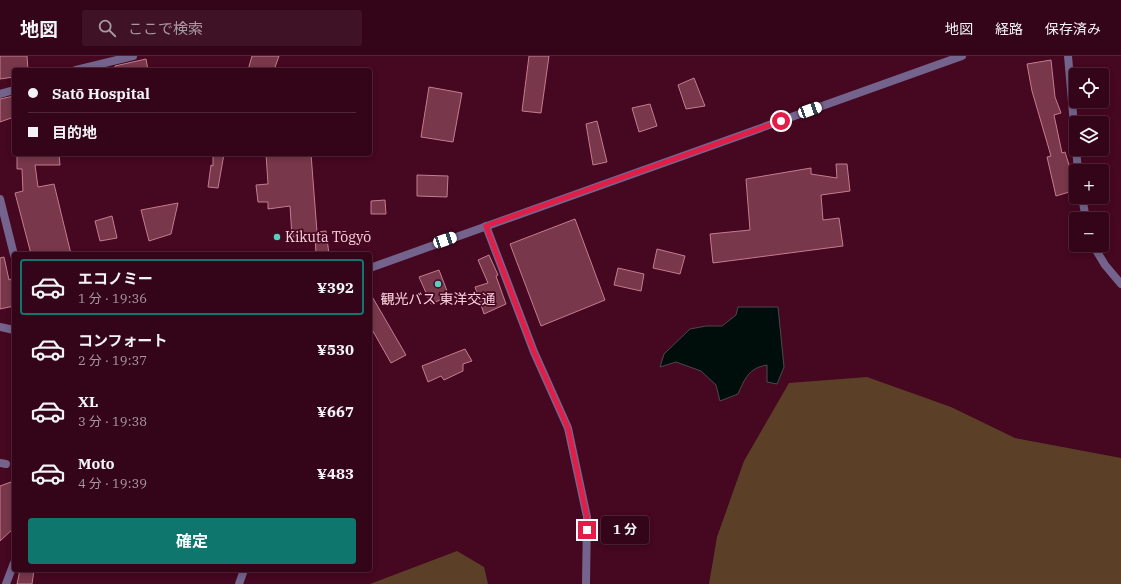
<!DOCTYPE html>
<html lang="ja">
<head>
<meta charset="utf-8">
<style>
	body { margin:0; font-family:"IBM Plex Serif","Noto Sans JP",serif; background:#3f1325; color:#f1f3f6; height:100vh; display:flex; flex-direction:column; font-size:15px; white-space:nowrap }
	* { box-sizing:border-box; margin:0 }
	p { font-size:13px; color:#a999a2 }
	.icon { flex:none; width:22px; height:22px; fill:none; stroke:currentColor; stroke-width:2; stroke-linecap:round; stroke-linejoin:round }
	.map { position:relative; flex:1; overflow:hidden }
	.panel { position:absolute; left:12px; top:196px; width:360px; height:320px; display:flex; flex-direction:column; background:#340518; border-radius:4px; box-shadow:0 2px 6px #0003,0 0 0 1px #4e2637 }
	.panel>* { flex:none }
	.hud { position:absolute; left:12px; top:12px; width:360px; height:88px; border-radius:4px; box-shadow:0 2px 6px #0003,0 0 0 1px #4e2637; display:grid; align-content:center; height:88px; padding:0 16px; background:#340518 }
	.fabs { position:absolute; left:1069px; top:12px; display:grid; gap:8px }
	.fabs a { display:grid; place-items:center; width:40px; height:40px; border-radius:4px; background:#340518; box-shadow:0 2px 6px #0003,0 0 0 1px #4e2637; font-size:20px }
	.end { position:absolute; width:18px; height:18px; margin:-9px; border:5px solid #e11d48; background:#fff; box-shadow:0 0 0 2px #fff }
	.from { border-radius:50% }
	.bubble { position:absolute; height:28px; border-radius:4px; background:#340518; box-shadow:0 2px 6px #0003,0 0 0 1px #4e2637; font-size:13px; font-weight:700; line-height:28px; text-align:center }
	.car { position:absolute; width:12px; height:24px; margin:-12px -6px; border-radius:5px; box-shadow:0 0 3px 1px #0007; background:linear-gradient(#fff 24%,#345 0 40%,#fff 0 76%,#345 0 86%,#fff 0) }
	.hud b { display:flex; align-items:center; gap:14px; height:38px; font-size:15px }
	.hud b+b { border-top:1px solid #4e2637 }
	.hud i { width:10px; height:10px; background:#f1f3f6 }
	ul { padding:7px 0 0; list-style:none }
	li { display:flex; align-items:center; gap:12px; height:56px; margin:0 8px 6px; padding:0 8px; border:2px solid transparent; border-radius:4px }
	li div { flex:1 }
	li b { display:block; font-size:15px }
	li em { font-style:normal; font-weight:700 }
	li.on { border-color:#0f766e }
	li>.icon { width:36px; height:36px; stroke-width:1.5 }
	.primary-button { display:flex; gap:8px; margin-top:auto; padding:8px 16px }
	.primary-button a { flex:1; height:46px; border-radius:4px; background:#0f766e; color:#fff; font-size:16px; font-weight:700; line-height:46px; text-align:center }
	header { display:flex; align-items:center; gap:24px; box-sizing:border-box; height:56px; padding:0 20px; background:#340518; border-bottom:1px solid #4e2637 }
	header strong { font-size:19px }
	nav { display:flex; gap:22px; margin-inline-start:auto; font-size:14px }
	.search { width:280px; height:36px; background:#3f1325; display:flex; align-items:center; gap:10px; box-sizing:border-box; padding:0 14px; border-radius:4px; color:#a999a2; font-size:15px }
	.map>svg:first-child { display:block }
	.green { fill:#5b4027 }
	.water { fill:#000e0b; stroke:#4c494a }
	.building { fill:#78374a; stroke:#c57c90 }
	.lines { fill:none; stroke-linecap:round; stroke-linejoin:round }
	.minor { stroke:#74638c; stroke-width:8 }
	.tertiary { stroke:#74638c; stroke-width:8 }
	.route { stroke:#e11d48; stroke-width:5 }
	.poi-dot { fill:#5acebe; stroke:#460720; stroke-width:1.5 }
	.labels { text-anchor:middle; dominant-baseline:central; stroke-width:3.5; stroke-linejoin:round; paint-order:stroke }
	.poi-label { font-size:14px; fill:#fcd3dd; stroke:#460720; text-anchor:start }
</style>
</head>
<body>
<header>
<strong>地図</strong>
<div class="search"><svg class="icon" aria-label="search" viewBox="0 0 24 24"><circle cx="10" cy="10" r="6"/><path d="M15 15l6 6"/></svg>ここで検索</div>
<nav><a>地図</a><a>経路</a><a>保存済み</a></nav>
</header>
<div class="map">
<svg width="1121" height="528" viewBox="0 0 1121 528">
	<rect width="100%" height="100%" fill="#460720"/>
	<g class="green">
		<path d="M867 321 951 351 1015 382 1121 402V528H709L717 481 744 405 789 327Z"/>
		<path d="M457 495 484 511 488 528H370Z"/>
	</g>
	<path class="water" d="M738 251H778L784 311 777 328 767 326V309C749 312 745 322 738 338L720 345 716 329 701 315 676 306 660 311 664 298 690 273 706 270H722L736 259Z"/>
	<g class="building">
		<path d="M0 0H27L28 14H14V21L0 23Z"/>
		<path d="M252 0H279L274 14H248Z"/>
		<path d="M529 0H549L541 57 522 55Z"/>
		<path d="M146 3 148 14H115V10Z"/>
		<path d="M1051 4 1055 41 1061 57 1054 59 1062 97 1065 96 1076 131V134L1056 140 1047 101 1051 100 1032 35 1027 8Z"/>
		<path d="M694 22 705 50 686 53 678 29Z"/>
		<path d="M429 31 462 37 453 86 421 81Z"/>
		<path d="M14 40V61L0 66V43Z"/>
		<path d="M650 48 657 70 639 76 632 52Z"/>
		<path d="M597 65 607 106 593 109 586 68Z"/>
		<path d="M17 98H59L60 109H35L38 131 54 128 71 198H31L15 137 23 135 22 113H17Z"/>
		<path d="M213 98H224L218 132 208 131 211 109 213 110Z"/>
		<path d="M266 98H311L317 176 326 175 329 198H316L315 179 292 181 290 150 268 153V146H258L256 129 268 128Z"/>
		<path d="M836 108H847L850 135 821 139 823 164 839 162 843 190 713 207 710 178 750 174 746 123 811 112V118L837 122Z"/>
		<path d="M417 119 448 120 447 141 417 140Z"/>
		<path d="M385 144 386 158H371V145Z"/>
		<path d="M178 147 171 178 149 185 141 154Z"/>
		<path d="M112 160 117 182 100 185 95 165Z"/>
		<path d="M575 163 605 244 541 270 510 188Z"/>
		<path d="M657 193 685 200 680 218 653 212Z"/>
		<path d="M489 199 498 219 496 220 506 248 484 258 475 231 488 227 478 204Z"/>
		<path d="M4 201 9 224 11 223 14 231V250L0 253V202Z"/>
		<path d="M618 212 644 218 641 235 614 229Z"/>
		<path d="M439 214 449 240 431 248 419 221Z"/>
		<path d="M370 237 406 299 391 307 370 270Z"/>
		<path d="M465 293 472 305 463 308V315L444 324 441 320 428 326 422 310Z"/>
		<path d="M11 426 14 433V472L0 485V430Z"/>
		<path d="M20 514H34L32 528H17Z"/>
	</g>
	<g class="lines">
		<g class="minor">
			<path d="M76 14 133 0"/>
			<path d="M0 38 14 34"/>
			<path d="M0 143 14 199"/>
			<path d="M0 407 6 408"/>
			<path d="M6 528 14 507"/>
		</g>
		<g class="tertiary">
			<path d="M1068 0 1078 115"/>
			<path d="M1082 141 1086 163"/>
			<path d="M486 170 534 296 568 372 587 461 586 528"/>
			<path d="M1093 189 1105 209 1121 228"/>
			<path d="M370 212 962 0"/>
			<path d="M0 271 14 274"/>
			<path d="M239 528 244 514"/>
		</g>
	</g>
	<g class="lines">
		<path class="route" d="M587 474V461L568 372 534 296 486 170 781 65"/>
	</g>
	<g class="poi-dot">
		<circle cx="277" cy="181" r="4"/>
		<circle cx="438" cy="228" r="4"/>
	</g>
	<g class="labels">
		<g class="poi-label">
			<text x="285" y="181">Kikuta Tōgyō</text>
			<text x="438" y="243" text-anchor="middle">観光バス 東洋交通</text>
		</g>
	</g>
</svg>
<div class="fabs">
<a><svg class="icon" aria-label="locate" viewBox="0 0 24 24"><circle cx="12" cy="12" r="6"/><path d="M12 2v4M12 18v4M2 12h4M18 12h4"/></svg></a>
<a><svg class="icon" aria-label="layers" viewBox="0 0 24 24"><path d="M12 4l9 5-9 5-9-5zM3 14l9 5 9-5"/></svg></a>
<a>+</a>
<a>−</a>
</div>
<i class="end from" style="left:781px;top:65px"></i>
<i class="end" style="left:587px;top:474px"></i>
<div class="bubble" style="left:601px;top:460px;width:48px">1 分</div>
<i class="car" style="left:810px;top:54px;rotate:70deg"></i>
<i class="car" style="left:445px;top:184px;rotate:71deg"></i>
<div class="hud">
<b><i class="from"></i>Satō Hospital</b>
<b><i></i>目的地</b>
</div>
<section class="panel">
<ul>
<li class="on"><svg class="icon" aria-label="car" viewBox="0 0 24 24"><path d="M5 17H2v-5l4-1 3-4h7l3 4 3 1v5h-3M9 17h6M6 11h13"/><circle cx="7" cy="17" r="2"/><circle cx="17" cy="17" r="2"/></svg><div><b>エコノミー</b><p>1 分 · 19:36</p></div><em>¥392</em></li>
<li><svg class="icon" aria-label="car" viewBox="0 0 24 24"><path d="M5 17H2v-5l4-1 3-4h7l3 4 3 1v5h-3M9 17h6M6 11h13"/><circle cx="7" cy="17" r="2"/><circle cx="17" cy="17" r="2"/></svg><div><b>コンフォート</b><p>2 分 · 19:37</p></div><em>¥530</em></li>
<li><svg class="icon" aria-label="car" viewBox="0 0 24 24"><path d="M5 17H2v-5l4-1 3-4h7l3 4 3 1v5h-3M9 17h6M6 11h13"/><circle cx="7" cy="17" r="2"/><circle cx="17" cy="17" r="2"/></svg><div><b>XL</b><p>3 分 · 19:38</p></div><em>¥667</em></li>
<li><svg class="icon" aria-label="car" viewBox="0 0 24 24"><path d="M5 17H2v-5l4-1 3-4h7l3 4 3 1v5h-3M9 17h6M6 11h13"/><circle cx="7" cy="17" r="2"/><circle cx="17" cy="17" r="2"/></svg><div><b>Moto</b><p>4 分 · 19:39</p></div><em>¥483</em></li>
</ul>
<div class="primary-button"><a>確定</a></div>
</section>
</div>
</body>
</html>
